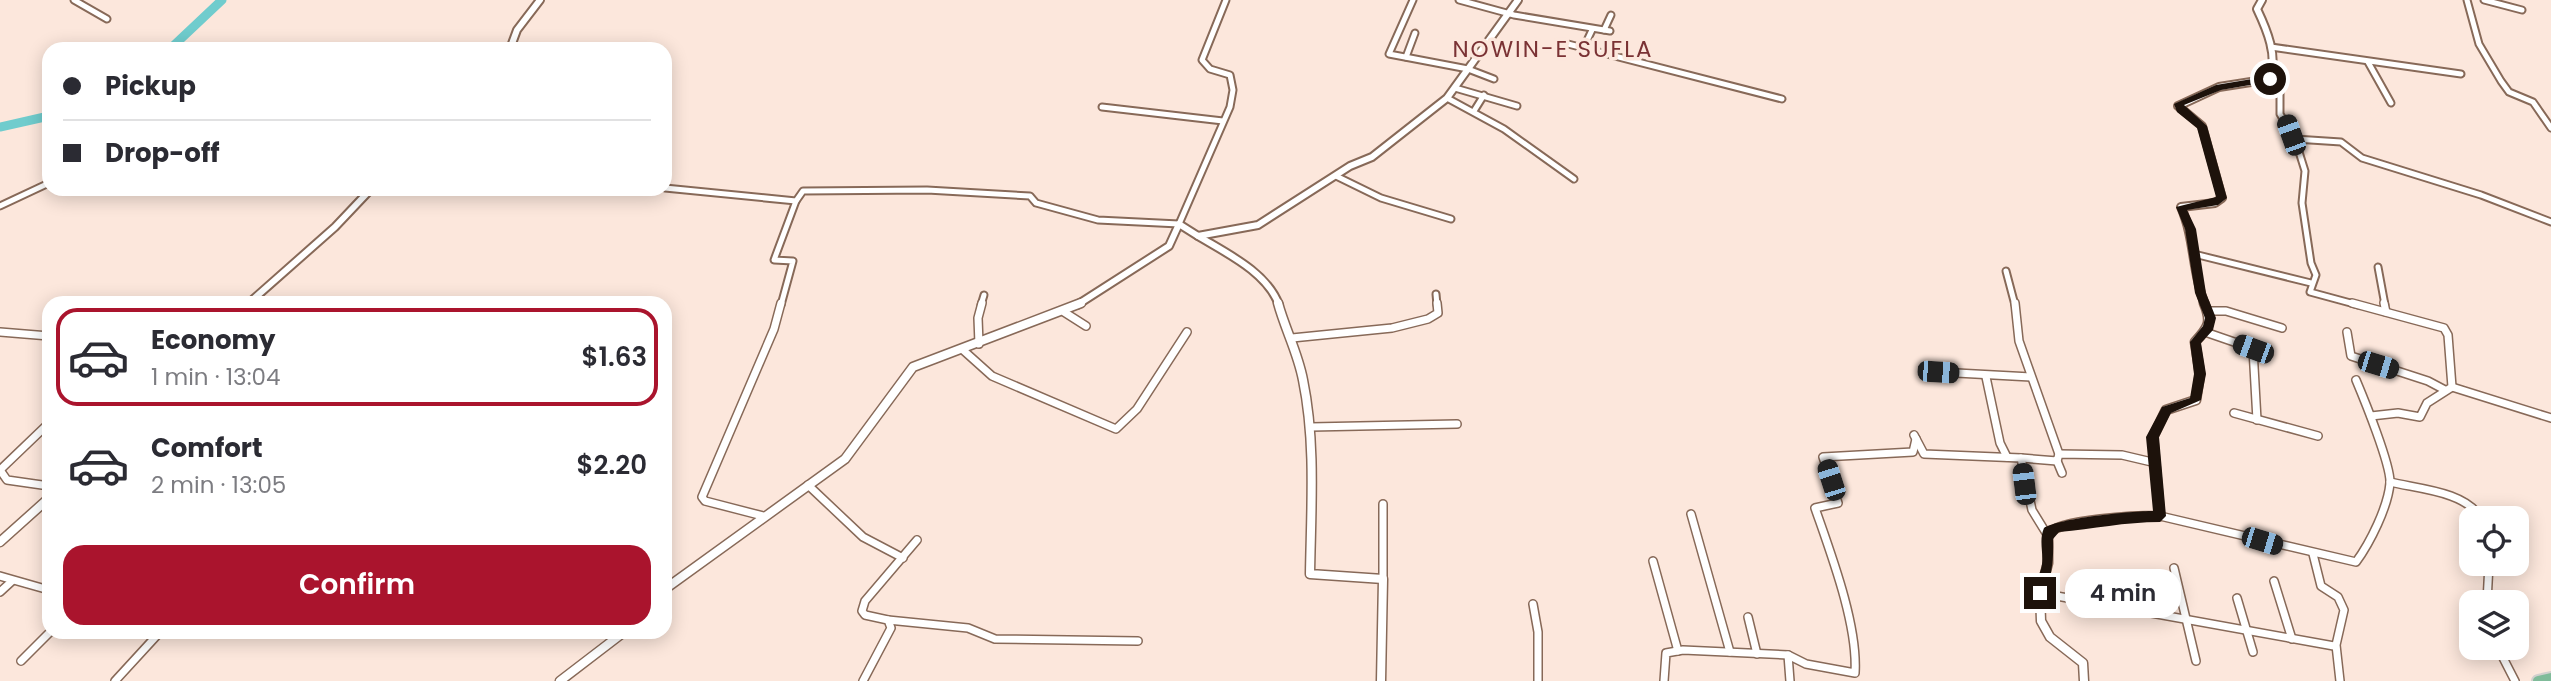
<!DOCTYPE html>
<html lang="en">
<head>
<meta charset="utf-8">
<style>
	body { margin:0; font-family:Poppins,sans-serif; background:#f7f7f7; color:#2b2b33; height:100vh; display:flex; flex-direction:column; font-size:26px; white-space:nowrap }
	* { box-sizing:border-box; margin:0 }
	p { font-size:23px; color:#7c7c81 }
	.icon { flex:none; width:38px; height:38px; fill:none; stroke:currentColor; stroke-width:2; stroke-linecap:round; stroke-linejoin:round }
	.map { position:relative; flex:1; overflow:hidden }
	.details { position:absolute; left:42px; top:296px; width:630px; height:343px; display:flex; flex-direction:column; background:#fff; border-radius:21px; box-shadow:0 4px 18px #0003 }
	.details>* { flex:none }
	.banner { position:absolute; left:42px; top:42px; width:630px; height:154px; border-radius:21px; box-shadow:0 4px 18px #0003; display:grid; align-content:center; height:154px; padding:0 21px; background:#fff }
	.tools { position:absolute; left:2459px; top:506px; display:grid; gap:14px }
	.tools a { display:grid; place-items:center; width:70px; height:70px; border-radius:14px; background:#fff; box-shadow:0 4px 18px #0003; font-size:35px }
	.end { position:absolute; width:32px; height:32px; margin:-16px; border:9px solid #1d120b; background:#fff; box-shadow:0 0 0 4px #fff }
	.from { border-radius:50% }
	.bubble { position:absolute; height:49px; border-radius:21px; background:#fff; box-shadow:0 4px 18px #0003; font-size:23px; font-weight:600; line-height:49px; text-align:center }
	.car { position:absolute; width:21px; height:42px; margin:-21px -10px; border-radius:9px; box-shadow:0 0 5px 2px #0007; background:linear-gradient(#222 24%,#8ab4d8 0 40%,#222 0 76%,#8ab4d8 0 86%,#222 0) }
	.banner b { display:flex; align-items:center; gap:24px; height:66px; font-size:26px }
	.banner b+b { border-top:2px solid #e1e1e2 }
	.banner i { width:18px; height:18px; background:#2b2b33 }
	ul { padding:12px 0 0; list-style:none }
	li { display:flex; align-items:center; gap:21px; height:98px; margin:0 14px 10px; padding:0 7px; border:4px solid transparent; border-radius:21px }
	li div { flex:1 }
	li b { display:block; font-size:26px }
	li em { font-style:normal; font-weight:600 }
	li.selected { border-color:#aa142d }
	li>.icon { width:63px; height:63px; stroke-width:1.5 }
	.primary-button { display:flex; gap:14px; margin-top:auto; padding:14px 21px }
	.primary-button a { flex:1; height:80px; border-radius:21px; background:#aa142d; color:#fff; font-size:28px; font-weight:600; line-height:80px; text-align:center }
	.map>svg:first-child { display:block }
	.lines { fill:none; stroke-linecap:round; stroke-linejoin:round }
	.river { stroke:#70cccd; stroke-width:9 }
	.minor-far1-casing { stroke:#876958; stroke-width:9 }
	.minor-casing { stroke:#876958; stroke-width:10 }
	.tertiary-far1-casing { stroke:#876958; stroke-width:10 }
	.tertiary-casing { stroke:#876958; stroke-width:11 }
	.trunk-casing { stroke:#d2d0ce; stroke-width:14 }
	.minor-far1 { stroke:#fff; stroke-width:5 }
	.minor { stroke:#fff; stroke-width:7 }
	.tertiary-far1 { stroke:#fff; stroke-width:6 }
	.tertiary { stroke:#fff; stroke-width:8 }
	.trunk { stroke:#80bb9a; stroke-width:10 }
	.route { fill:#1d120b }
	.labels { text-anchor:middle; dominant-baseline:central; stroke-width:7; stroke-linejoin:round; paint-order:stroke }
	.quarter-label { font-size:23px; letter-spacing:2px; fill:#7a3234; stroke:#fce7dc }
</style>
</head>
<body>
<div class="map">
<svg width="2551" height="681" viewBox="0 0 2551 681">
	<rect width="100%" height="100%" fill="#fce7dc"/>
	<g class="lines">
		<g class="river">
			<path d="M170 49 222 0"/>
			<path d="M0 127 49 116"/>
		</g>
		<defs>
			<g id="minor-far1">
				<path d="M74 0 107 19"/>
				<path d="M1413 0 1389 54 1468 69 1494 79"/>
				<path d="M1459 0 1514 15 1610 31"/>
				<path d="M2467 0 2479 44 2501 81 2509 92 2533 102 2551 128"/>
				<path d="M2484 0 2522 10"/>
				<path d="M1604 30 1611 15"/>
				<path d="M1568 44 1782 99"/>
				<path d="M1584 47 1592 30"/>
				<path d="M2271 47 2461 74"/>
				<path d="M1406 57 1415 33"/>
				<path d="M2368 62 2391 103"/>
				<path d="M2270 79 2280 91V114L2295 139 2341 142 2362 158 2481 195 2551 222"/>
				<path d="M1455 88 1517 106"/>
				<path d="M1447 98 1504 129 1574 179"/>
				<path d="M1102 107 1223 121"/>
				<path d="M1474 111 1484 95"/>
				<path d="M2295 139 2305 171 2302 203 2311 263 2316 275 2310 292 2358 305"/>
				<path d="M1336 176 1381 198 1451 219"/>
				<path d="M665 188 796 201 803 191 927 190 1030 196 1036 203 1098 220 1179 224 1230 107 1233 90 1230 75 1210 69 1202 60 1226 0"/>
				<path d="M0 206 49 183"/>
				<path d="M2194 254 2311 283"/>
				<path d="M2378 267 2385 305"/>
				<path d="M2006 271 2015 305"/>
				<path d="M1436 294 1437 305"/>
				<path d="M781 305 793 261 774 260 796 201"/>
				<path d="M981 305 984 295"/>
			</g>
			<g id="minor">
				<path d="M2015 303 2019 341 2059 454"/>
				<path d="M2352 303 2444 328 2448 335 2452 387 2427 403 2420 417 2398 413 2371 416"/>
				<path d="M2384 303 2386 312"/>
				<path d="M2210 311H2226L2282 328"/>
				<path d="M1064 312 1086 326"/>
				<path d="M0 332 49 336"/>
				<path d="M2205 332 2269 354"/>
				<path d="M2347 332 2351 356 2428 381 2445 390"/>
				<path d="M1292 338 1392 328 1428 319 1438 313 1437 303"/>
				<path d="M979 344 978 318 982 303"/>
				<path d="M2253 349 2257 420"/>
				<path d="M963 350 992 376 1116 429 1137 409 1187 332"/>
				<path d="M1938 372 2031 377"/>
				<path d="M1986 377 2000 443 2007 457"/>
				<path d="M2452 387 2551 418"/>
				<path d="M2234 413 2318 436"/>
				<path d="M1311 427 1457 424"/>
				<path d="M1914 435 1924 454 2021 458 2032 510 2048 536"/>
				<path d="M2021 458 2057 461 2059 454 2122 455 2156 463"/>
				<path d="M2057 461 2062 473"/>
				<path d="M0 470 49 423"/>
				<path d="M0 470 7 480 49 486"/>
				<path d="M2390 482C2418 489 2465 491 2481 518"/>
				<path d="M808 485 863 537 903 558"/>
				<path d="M1383 504V579"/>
				<path d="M1691 514 1730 652"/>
				<path d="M763 516 705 501 702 497 774 329 781 303"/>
				<path d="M2160 516 2356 562C2370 543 2388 507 2390 483 2391 465 2364 399 2356 380"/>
				<path d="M2313 554 2321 586 2338 597 2344 610 2336 645 2340 681"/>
				<path d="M1653 561 1678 651"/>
				<path d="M2174 568 2196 661"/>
				<path d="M0 576 49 590"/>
				<path d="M2274 581 2292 639"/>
				<path d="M0 592 12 581"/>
				<path d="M2040 593 2334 646"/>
				<path d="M2237 598 2253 652"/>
				<path d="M2487 602 2489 564"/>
				<path d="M1533 604 1538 632V681"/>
				<path d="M1748 617 1757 654"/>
				<path d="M888 620 968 628 995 639 1138 641"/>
				<path d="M2498 648 2515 681"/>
				<path d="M1788 655 1790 681"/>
				<path d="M21 661 50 632"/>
				<path d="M115 681 160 632"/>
				<path d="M863 681 891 628 888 620 865 615 862 611 865 601 917 540"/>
				<path d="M1664 681 1666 653 1683 650 1788 655 1806 664 1855 673C1858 625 1831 554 1815 508L1838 503 1823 457 1913 452 1916 439"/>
			</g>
			<g id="tertiary-far1">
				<path d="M510 49 517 30 540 0"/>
				<path d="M1198 236C1226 253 1267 272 1279 305"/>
				<path d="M249 303 335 227 371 189"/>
				<path d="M1077 305 1169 246 1179 224 1198 236 1258 225 1350 166 1372 157 1447 98 1518 0"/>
				<path d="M2205 305C2192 273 2195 239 2181 207L2215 203 2222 198 2202 126 2178 106 2219 87 2270 79C2278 56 2267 30 2257 9L2262 0"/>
			</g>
			<g id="tertiary">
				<path d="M1278 303C1285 329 1298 353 1303 380 1316 443 1311 510 1310 574L1383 579 1381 681"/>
				<path d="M0 542 49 498"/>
				<path d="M665 589 845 459 913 367 1081 303"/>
				<path d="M560 681 624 632"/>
				<path d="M2084 681 2083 663 2050 637 2041 621 2040 593 2048 563V534C2059 519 2139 516 2160 516L2153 437 2166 410 2196 400 2200 374 2195 342C2209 327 2212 322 2204 303"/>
			</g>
			<path id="trunk" d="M2538 681 2551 678"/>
		</defs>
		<use href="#minor-far1" class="minor-far1-casing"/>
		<use href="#minor" class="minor-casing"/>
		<use href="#tertiary-far1" class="tertiary-far1-casing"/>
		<use href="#tertiary" class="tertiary-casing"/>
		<use href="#trunk" class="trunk-casing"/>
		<use href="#minor-far1" class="minor-far1"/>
		<use href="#minor" class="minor"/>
		<use href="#tertiary-far1" class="tertiary-far1"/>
		<use href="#tertiary" class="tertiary"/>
		<use href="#trunk" class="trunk"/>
	</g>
	<path class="route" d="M2270 76 2273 81 2221 90 2184 105 2207 126 2227 198 2218 205 2187 210 2196 229 2206 293 2216 318 2213 330 2201 343 2206 374 2201 400 2171 413 2159 437 2166 516 2160 522C2125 522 2093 529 2059 532L2053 539C2054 561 2051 577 2045 597H2035C2031 585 2038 580 2041 569 2045 555 2038 542 2044 528 2059 518 2132 511 2153 511L2146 437 2162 407 2190 398 2194 374 2190 342 2203 326 2205 318 2195 293 2185 229 2176 207 2216 197 2197 128 2177 112 2174 104 2216 85Z"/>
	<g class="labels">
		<g class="quarter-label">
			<text x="1553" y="49">NOWIN-E SUFLA</text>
		</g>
	</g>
</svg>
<div class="tools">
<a><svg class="icon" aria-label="locate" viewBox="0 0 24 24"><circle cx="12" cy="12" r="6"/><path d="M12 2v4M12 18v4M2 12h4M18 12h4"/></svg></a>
<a><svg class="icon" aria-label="layers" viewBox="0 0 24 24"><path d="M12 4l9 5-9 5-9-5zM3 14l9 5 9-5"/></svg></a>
</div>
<i class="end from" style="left:2270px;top:79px"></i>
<i class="end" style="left:2040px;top:593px"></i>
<div class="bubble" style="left:2065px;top:569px;width:116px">4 min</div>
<i class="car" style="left:2291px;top:135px;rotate:340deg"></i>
<i class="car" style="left:2253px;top:349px;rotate:290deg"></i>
<i class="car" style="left:2378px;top:365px;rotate:107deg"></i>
<i class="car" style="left:1938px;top:372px;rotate:94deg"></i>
<i class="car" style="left:1831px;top:480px;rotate:342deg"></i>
<i class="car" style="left:2024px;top:484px;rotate:353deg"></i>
<i class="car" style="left:2262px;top:541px;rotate:107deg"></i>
<div class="banner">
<b><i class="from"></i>Pickup</b>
<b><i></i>Drop-off</b>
</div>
<section class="details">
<ul>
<li class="selected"><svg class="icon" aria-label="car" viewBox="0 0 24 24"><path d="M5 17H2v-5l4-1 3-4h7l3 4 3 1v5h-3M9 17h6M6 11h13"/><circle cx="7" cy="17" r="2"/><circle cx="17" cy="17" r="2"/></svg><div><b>Economy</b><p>1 min · 13:04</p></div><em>$1.63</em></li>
<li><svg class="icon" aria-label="car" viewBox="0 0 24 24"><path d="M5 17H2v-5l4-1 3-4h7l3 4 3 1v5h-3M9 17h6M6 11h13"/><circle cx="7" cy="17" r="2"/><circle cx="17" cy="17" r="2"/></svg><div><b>Comfort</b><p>2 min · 13:05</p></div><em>$2.20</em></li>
</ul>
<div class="primary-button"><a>Confirm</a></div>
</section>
</div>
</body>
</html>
